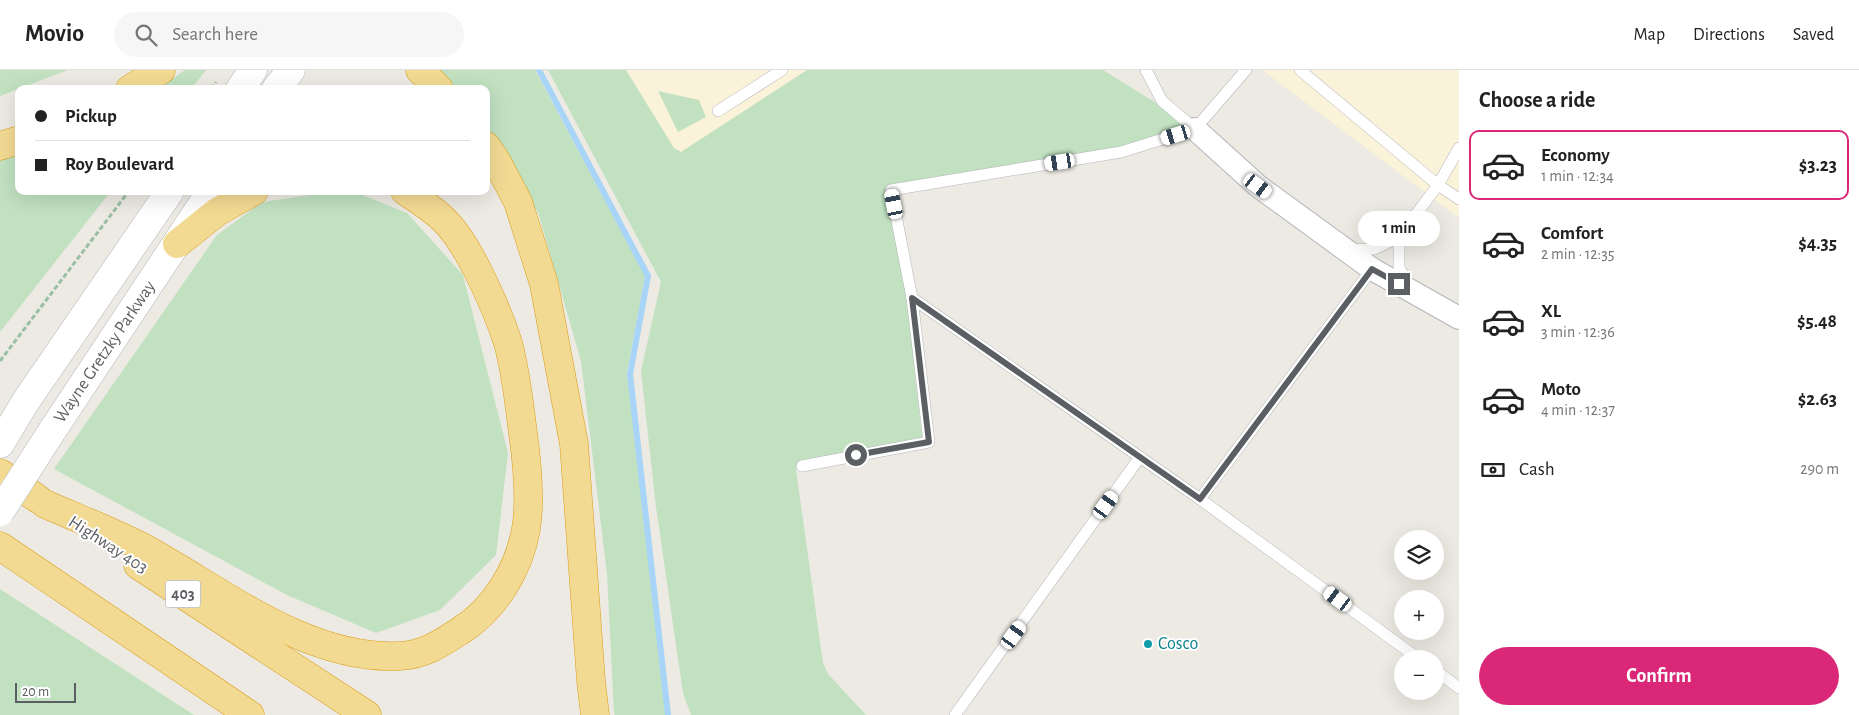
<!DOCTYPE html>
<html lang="en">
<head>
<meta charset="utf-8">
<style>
	body { margin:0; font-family:"Alegreya Sans",sans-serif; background:#f6f6f6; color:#222; height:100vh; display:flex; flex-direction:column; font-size:19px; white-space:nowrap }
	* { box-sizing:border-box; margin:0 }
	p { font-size:16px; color:#767676 }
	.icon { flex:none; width:28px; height:28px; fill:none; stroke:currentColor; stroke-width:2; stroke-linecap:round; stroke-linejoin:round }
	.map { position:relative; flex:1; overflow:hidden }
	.drawer { display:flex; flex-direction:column; background:#fff; width:400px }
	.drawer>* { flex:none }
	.guide { position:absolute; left:15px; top:15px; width:475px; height:110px; border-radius:10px; box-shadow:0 5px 20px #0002; display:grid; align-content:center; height:110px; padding:0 20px; background:#fff }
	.fabs { position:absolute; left:1394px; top:460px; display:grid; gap:10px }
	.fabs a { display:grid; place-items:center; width:50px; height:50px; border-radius:50%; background:#fff; box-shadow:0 5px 20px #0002; font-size:25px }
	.scale { position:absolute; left:15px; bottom:12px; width:61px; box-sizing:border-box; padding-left:5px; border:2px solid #5b5e62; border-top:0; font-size:14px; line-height:18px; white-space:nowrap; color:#5b5e62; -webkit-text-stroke:4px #fff; paint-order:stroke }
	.end { position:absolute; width:22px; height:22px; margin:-11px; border:6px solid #5b5e62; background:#fff; box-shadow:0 0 0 2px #fff }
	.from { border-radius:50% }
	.bubble { position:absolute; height:35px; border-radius:18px; background:#fff; box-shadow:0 5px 20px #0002; font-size:16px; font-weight:600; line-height:35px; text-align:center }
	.car { position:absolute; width:15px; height:30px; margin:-15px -8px; border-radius:6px; box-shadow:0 0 4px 1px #0007; background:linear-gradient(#fff 24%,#345 0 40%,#fff 0 76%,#345 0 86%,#fff 0) }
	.guide b { display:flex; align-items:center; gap:18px; height:48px; font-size:19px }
	.guide b+b { border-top:1px solid #e0e0e0 }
	.guide i { width:12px; height:12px; background:#222 }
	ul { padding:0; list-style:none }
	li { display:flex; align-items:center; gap:15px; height:70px; margin:0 10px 8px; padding:0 10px; border:2px solid transparent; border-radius:10px }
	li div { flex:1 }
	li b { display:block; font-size:19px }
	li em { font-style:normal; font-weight:600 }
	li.current { border-color:#db2777 }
	li>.icon { width:45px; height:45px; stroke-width:1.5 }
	h2 { padding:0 20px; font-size:22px; line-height:60px }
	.pay { display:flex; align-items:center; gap:12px; height:55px; padding:0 20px; font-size:19px }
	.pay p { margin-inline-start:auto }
	.action { display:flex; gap:10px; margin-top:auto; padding:10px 20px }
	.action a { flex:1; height:58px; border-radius:30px; background:#db2777; color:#fff; font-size:20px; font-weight:600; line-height:58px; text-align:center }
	header { display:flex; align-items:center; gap:30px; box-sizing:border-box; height:70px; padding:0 25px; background:#fff; border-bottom:1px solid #e0e0e0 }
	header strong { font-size:24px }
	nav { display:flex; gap:28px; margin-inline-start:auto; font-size:18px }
	.search { width:350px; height:45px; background:#f6f6f6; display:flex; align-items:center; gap:12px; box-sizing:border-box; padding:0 18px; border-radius:28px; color:#767676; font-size:19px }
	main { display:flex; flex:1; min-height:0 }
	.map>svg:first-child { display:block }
	.commercial { fill:#faf2d9 }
	.green { fill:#c1e1c1 }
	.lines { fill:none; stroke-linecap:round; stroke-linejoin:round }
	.stream { stroke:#a8d4f7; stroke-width:6 }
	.service-casing { stroke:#b3b5b8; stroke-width:12 }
	.minor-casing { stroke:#b3b5b8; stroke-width:24 }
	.secondary-casing { stroke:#b4b7bb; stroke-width:29 }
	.motorway-casing { stroke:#d99c15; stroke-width:29 }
	.path { stroke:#99bfa4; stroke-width:3; stroke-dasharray:5 2.5; stroke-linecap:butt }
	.service { stroke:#fff; stroke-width:11 }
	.minor { stroke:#fff; stroke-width:22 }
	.secondary { stroke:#fff; stroke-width:28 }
	.motorway { stroke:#f3da93; stroke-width:28 }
	.secondary-bridge-casing { stroke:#b4b7bb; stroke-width:29; stroke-linecap:butt }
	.secondary-bridge { stroke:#fff; stroke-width:28 }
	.route { stroke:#5b5e62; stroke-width:6 }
	.culture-dot { fill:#0f9aa8; stroke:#fff; stroke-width:2 }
	.labels { text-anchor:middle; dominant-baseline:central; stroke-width:4; stroke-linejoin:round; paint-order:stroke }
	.shield { fill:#fff; stroke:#8c8e91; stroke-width:1 }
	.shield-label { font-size:16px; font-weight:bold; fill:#5b5e62 }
	.street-label { font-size:18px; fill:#5b5e62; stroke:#fff }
	.culture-label { font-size:18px; fill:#0d838f; stroke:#fff; text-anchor:start }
</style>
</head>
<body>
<header>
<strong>Movio</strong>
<div class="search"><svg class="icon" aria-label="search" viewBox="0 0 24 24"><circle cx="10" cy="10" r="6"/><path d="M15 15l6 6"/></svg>Search here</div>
<nav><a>Map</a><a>Directions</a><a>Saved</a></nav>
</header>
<main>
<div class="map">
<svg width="1459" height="645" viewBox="0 0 1459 645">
	<rect width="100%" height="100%" fill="#eceae2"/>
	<g class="commercial">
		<path d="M618 0H835L669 96Z"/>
		<path d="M1262 0H1459V148Z"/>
	</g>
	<g class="green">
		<path d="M0 0H68L0 26Z"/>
		<path d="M185 0H206L191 19H158Z"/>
		<path d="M435 0H535L645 206 627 302 665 641 666 645H615L614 643 607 504 581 291 538 142 486 70V19H450Z"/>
		<path d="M548 0H626L674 78 681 82 807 0H1103L1156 33 1187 56 1121 80 888 121 908 240 922 367 919 370 798 395 796 400 823 593 828 604 866 645H691L683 623 656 437 641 301 661 212Z"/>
		<path d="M658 21 699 30 706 47 678 62Z"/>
		<path d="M19 81V121H111L0 262V87Z"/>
		<path d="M338 121H353L407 143 463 205 508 383 496 485 440 540 376 563 287 525 54 399 217 165 262 132Z"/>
		<path d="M0 519 194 645H0Z"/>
	</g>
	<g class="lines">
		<path class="stream" d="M539 0 648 206 630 304 668 645"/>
		<defs>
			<g id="service">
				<path d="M1146 0 1162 31 1195 59"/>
				<path d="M1300 0 1438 115 1459 129"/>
				<path d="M718 41 782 0"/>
				<path d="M1399 167V198L1409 215"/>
				<path d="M1351 180 1374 179 1399 167 1438 115 1459 78"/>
				<path d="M1372 199 1200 429 1419 589"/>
				<path d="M802 396 929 372 912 228"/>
				<path d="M1200 429 912 228 891 120 1121 82 1195 59 1246 0"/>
				<path d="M1435 600 1459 618"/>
				<path d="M955 645 1140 387"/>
			</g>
			<path id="minor" d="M1195 59 1258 116 1372 199 1459 248"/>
			<g id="secondary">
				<path d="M240 19 253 0"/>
				<path d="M276 19 291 0"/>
				<path d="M52 361 211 121"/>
				<path d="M0 374 26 331 170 121"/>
			</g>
			<g id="motorway">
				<path d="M420 0 439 19"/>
				<path d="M130 19 161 0"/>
				<path d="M0 76 19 70"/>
				<path d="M486 76 497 92 518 132 544 214 574 374 591 611 595 645"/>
				<path d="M177 174 217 142 254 121"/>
				<path d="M0 403 38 429"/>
				<path d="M45 434C79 449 114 462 146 479 224 522 307 590 399 586 424 585 440 574 460 561 495 539 519 499 526 459 531 430 527 392 523 363 519 333 516 302 508 273 497 239 469 174 444 150 432 138 419 130 405 121"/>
				<path d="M0 476 250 645"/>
				<path d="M138 495 367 645"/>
			</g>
		</defs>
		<use href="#service" class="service-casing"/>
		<use href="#minor" class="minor-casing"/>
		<use href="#secondary" class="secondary-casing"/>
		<use href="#motorway" class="motorway-casing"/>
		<g class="path">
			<path d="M211 19 216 12"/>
			<path d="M0 291 129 121"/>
		</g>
		<use href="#service" class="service"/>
		<use href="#minor" class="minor"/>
		<use href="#secondary" class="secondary"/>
		<use href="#motorway" class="motorway"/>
		<defs>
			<path id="secondary-bridge" d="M0 442 52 361"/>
		</defs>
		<use href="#secondary-bridge" class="secondary-bridge-casing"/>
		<use href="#secondary-bridge" class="secondary-bridge"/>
	</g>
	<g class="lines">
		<path class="route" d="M856 385 929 372 912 228 1200 429 1372 199 1399 214"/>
	</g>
	<circle class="culture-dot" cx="1148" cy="574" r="5"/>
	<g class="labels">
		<rect class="shield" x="165.5" y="510.5" width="35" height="27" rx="4"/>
		<g class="shield-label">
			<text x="183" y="524">403</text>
		</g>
		<g class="street-label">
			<text transform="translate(105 282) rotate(-56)">Wayne Gretzky Parkway</text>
			<text transform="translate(108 475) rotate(33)">Highway 403</text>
		</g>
		<g class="culture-label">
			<text x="1158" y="574">Cosco</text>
		</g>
	</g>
</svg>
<div class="fabs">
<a><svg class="icon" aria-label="layers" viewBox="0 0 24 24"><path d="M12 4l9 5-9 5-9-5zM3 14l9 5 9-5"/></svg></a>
<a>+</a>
<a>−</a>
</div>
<div class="scale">20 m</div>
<i class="end from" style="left:856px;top:385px"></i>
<i class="end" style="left:1399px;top:214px"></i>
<div class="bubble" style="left:1358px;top:141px;width:82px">1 min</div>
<i class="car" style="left:1176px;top:65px;rotate:253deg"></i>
<i class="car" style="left:1060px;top:92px;rotate:261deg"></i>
<i class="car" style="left:1258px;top:116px;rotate:126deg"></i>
<i class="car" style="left:894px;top:134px;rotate:349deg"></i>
<i class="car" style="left:1106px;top:435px;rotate:36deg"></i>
<i class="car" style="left:1338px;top:529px;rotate:306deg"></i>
<i class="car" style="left:1014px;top:565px;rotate:36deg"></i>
<div class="guide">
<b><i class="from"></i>Pickup</b>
<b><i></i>Roy Boulevard</b>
</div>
</div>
<section class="drawer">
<h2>Choose a ride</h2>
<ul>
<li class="current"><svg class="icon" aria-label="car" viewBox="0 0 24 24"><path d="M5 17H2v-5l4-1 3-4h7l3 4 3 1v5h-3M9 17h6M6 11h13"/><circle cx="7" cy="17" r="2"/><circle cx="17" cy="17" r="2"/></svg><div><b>Economy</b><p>1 min · 12:34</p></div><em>$3.23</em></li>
<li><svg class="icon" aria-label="car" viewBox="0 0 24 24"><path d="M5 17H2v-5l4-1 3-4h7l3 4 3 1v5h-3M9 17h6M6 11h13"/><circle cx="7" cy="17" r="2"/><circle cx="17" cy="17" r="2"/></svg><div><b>Comfort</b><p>2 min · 12:35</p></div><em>$4.35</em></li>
<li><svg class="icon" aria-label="car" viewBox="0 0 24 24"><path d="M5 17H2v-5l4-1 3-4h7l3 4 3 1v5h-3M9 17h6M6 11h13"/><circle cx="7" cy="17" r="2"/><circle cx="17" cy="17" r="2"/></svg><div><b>XL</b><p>3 min · 12:36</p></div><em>$5.48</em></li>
<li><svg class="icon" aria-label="car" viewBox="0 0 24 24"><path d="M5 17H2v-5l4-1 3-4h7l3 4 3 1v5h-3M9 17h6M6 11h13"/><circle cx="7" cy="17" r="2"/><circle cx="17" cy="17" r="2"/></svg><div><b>Moto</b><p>4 min · 12:37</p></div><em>$2.63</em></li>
</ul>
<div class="pay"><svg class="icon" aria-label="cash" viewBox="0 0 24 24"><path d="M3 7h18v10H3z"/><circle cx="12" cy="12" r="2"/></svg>Cash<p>290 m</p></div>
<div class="action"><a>Confirm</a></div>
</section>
</main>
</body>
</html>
